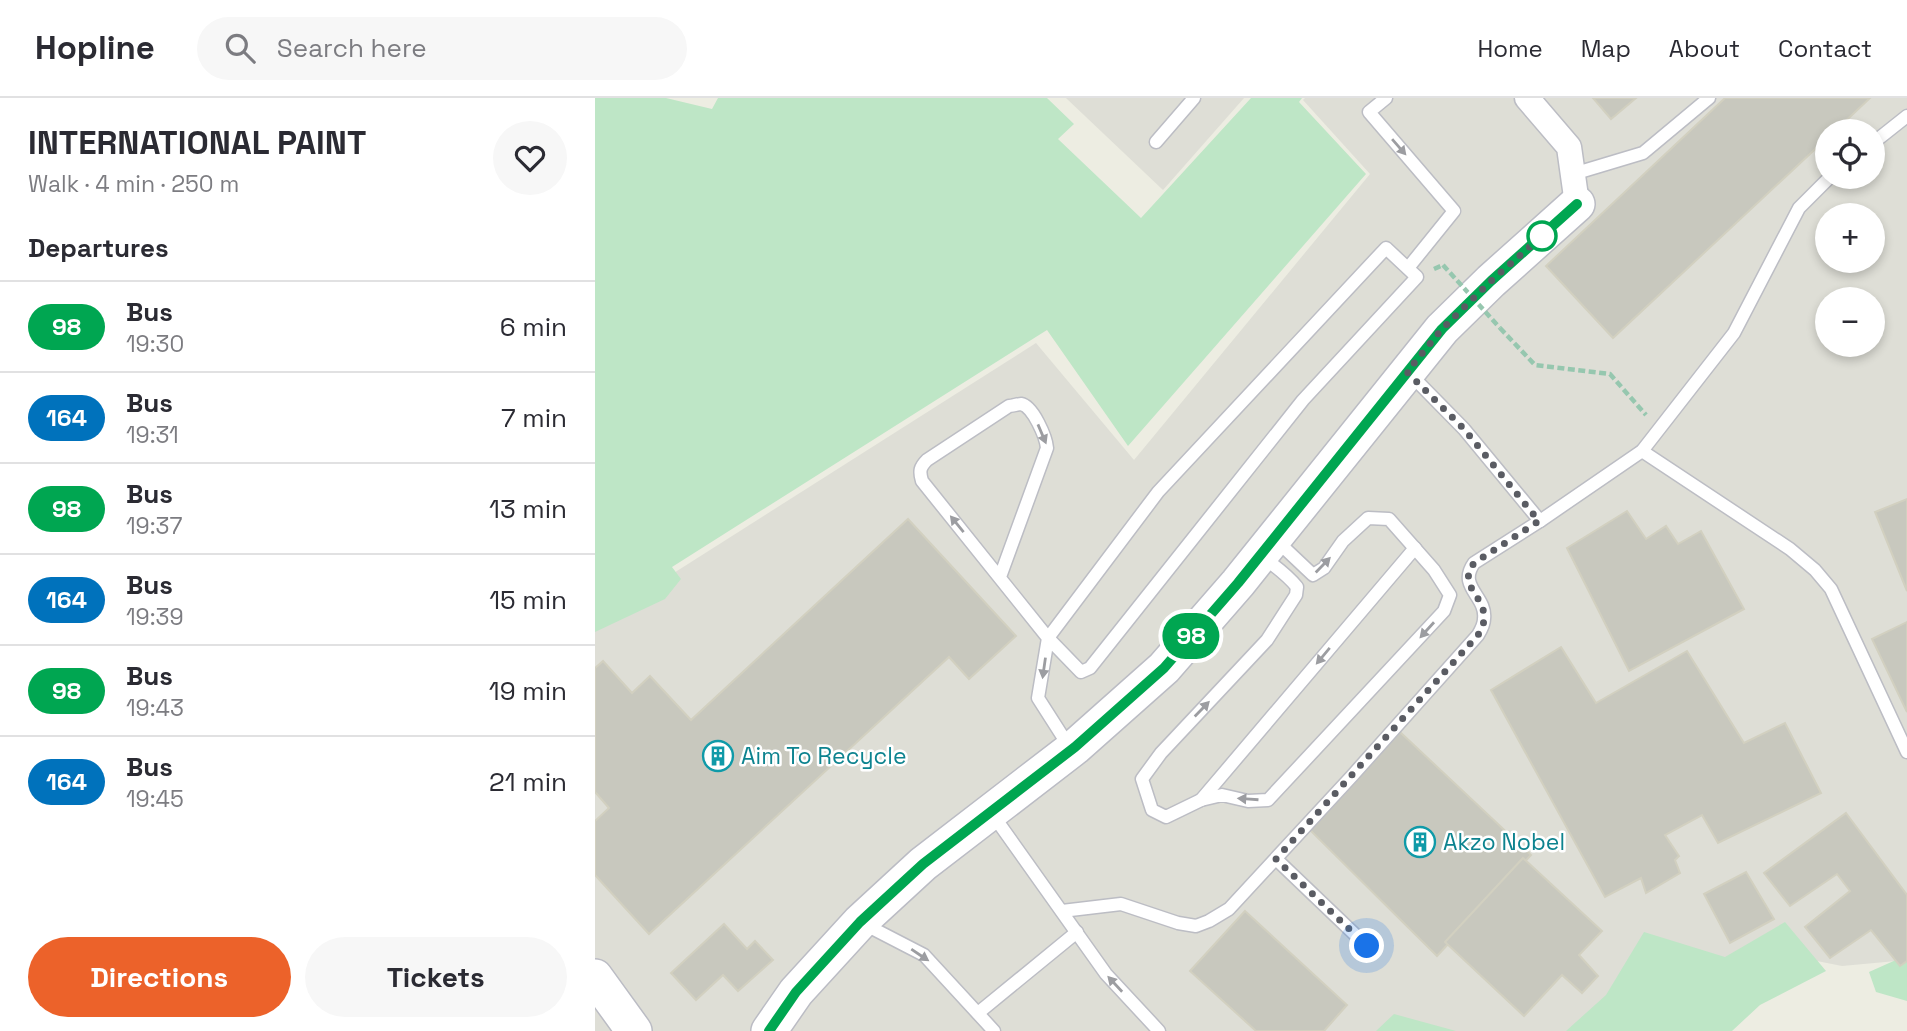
<!DOCTYPE html>
<meta charset="utf-8">
<style>
:root{--surface:#fff;--page:#f7f7f7;--text:#2b2b33;--muted:#7c7c81;--line:#e1e1e2;--accent:#ec622a}
body{margin:0;font-family:"Space Grotesk",sans-serif;background:var(--page);color:var(--text);height:100vh;display:flex;flex-direction:column;font-size:26px;white-space:nowrap}
*{box-sizing:border-box;margin:0}
p{font-size:23px;color:var(--muted)}
.icon{flex:none;width:38px;height:38px;fill:none;stroke:currentColor;stroke-width:2;stroke-linecap:round;stroke-linejoin:round}
.map{position:relative;flex:1;overflow:hidden}
.panel{display:flex;flex-direction:column;background:var(--surface);width:595px}
.panel>*{flex:none}
.badge{padding:0 14px;border-radius:23px;font-size:24px;line-height:46px}
.buttons{position:absolute;left:1220px;top:21px;display:grid;gap:14px}
.buttons a{display:grid;place-items:center;width:70px;height:70px;border-radius:50%;background:var(--surface);box-shadow:0 4px 10px #0003;font-size:35px}
.you{position:absolute;width:35px;height:35px;margin:-18px;border:5px solid #fff;border-radius:50%;background:#1a73e8;box-shadow:0 0 0 10px #1a73e833}
.map>.badge{position:absolute;translate:-50% -50%;box-shadow:0 0 0 4px #fff}
h2{padding:0 28px;font-size:26px;line-height:63px}
.round{display:grid;place-items:center;flex:none;width:74px;height:74px;border-radius:37px;background:var(--page)}
.head{display:flex;align-items:center;justify-content:space-between;height:119px;padding:0 28px}
h1{font-size:33px;font-weight:700;line-height:52px}
.button{display:flex;gap:14px;margin-top:auto;padding:14px 28px}
.button a{flex:1;height:80px;border-radius:42px;background:var(--accent);color:#fff;font-size:28px;font-weight:700;line-height:80px;text-align:center}
.button a+a{background:var(--page);color:var(--text)}
ul{padding:0;list-style:none}
li{display:flex;align-items:center;gap:21px;height:91px;padding:0 28px;border-top:2px solid var(--line)}
li div{flex:1}
li b{display:block;font-size:26px}
li em{font-style:normal}
li .badge{min-width:77px;font-weight:700;text-align:center}
header{display:flex;align-items:center;gap:42px;box-sizing:border-box;height:98px;padding:0 35px;background:var(--surface);border-bottom:2px solid var(--line)}
header strong{font-size:33px}
nav{display:flex;gap:38px;margin-inline-start:auto;font-size:24px}
.search{width:490px;height:63px;background:var(--page);display:flex;align-items:center;gap:18px;box-sizing:border-box;padding:0 24px;border-radius:38px;color:var(--muted);font-size:26px}
main{display:flex;flex:1;min-height:0}
.map>svg:first-child{display:block}
.industrial{fill:#deded6;fill-rule:evenodd}
.green{fill:#bee6c6}
.building{fill:#c8c8be;stroke:#d2d0c0;stroke-width:2}
.lines{fill:none;stroke-linecap:round;stroke-linejoin:round}
.lane-casing{stroke:#bcbdc4;stroke-width:15}
.street-casing{stroke:#bcbdc4;stroke-width:27}
.secondary-casing{stroke:#bbbcc4;stroke-width:38}
.path{stroke:#96c7af;stroke-width:4.5;stroke-dasharray:7 3.5;stroke-linecap:butt}
.lane{stroke:#fff;stroke-width:12}
.street{stroke:#fff;stroke-width:24}
.secondary{stroke:#fff;stroke-width:35}
.path-bridge{stroke:#96c7af;stroke-width:4.5;stroke-dasharray:7 3.5;stroke-linecap:butt}
.oneway{fill:#9c9da1}
.line-casing{stroke:#fff;stroke-width:16}
.line{stroke:#00a651;stroke-width:10}
.walk{stroke:#5a5c63;stroke-width:7;stroke-dasharray:0 12.6}
.stop-dot{fill:#fff;stroke:#00a651;stroke-width:3.5}
.labels{text-anchor:middle;stroke-width:5;stroke-linejoin:round;paint-order:stroke}
.culture-label{font-size:23px;fill:#0d838f;stroke:#fff;text-anchor:start}
</style>
<header>
<strong>Hopline</strong>
<div class="search"><svg class="icon" aria-label="search" viewBox="0 0 24 24"><circle cx="10" cy="10" r="6"/><path d="M15 15l6 6"/></svg>Search here</div>
<nav><a>Home</a><a>Map</a><a>About</a><a>Contact</a></nav>
</header>
<main>
<section class="panel">
<div class="head"><div><h1>INTERNATIONAL PAINT</h1><p>Walk · 4 min · 250 m</p></div><a class="round"><svg class="icon" aria-label="heart" viewBox="0 0 24 24"><path d="M12 20l-8-8c-3-5 5-10 8-4 3-6 11-1 8 4z"/></svg></a></div>
<h2>Departures</h2>
<ul>
<li><span class="badge" style="background:#00a651;color:#fff">98</span><div><b>Bus</b><p>19:30</p></div><em>6 min</em></li>
<li><span class="badge" style="background:#0072bc;color:#fff">164</span><div><b>Bus</b><p>19:31</p></div><em>7 min</em></li>
<li><span class="badge" style="background:#00a651;color:#fff">98</span><div><b>Bus</b><p>19:37</p></div><em>13 min</em></li>
<li><span class="badge" style="background:#0072bc;color:#fff">164</span><div><b>Bus</b><p>19:39</p></div><em>15 min</em></li>
<li><span class="badge" style="background:#00a651;color:#fff">98</span><div><b>Bus</b><p>19:43</p></div><em>19 min</em></li>
<li><span class="badge" style="background:#0072bc;color:#fff">164</span><div><b>Bus</b><p>19:45</p></div><em>21 min</em></li>
</ul>
<div class="button"><a>Directions</a><a>Tickets</a></div>
</section>
<div class="map">
<svg width="1312" height="933" viewBox="0 0 1312 933">
<rect width="100%" height="100%" fill="#edede2"/>
<g class="industrial">
<path d="M471,0h178l-81,92z"/>
<path d="M710,0h602v862l-65,6 -65,-13 -71,78h-1111v-408l441,-280 98,117 236,-286 -67,-74zM1232,33h46v46h-46zM1232,117h46v46h-46zM1232,201h46v46h-46z"/>
</g>
<g class="green">
<path d="M0,0h71l46,11 6,-11h329l27,26 -16,15 83,79 110,-120h51l-3,4 67,72 -238,272 -81,-116 -375,237 9,12 -16,20 -70,33z"/>
<path d="M1190,824l41,49 -66,34 -28,26h-166l40,-36 38,-63 81,25z"/>
<path d="M1312,857v46l-31,-9 -7,-20z"/>
<path d="M799,916l62,17h-80z"/>
</g>
<g class="building">
<path d="M998,0h43l-25,21z"/>
<path d="M1130,0h145l-35,33h-8v7l-214,200 -67,-72z"/>
<path d="M1312,401v92l-32,-79z"/>
<path d="M1032,413l19,28 20,-13 12,18 23,-13 43,78 -115,62 -62,-123z"/>
<path d="M313,421l108,117 -47,43 -20,-22 -300,277 -54,-59v-54l14,-13 -14,-16v-124l8,-7 29,32 18,-17 41,44z"/>
<path d="M1312,524v90l-35,-73z"/>
<path d="M966,549l35,56 91,-52 57,92 41,-20 36,70 -103,50 -16,-28 -37,20 14,21 -4,4 5,13 -34,20 -5,-15 -36,19 -114,-207z"/>
<path d="M805,634l131,123 -94,101 -128,-127z"/>
<path d="M1251,715l61,82v66l-7,5 -29,-36 -41,28 -25,-31 45,-36 -13,-17 -47,32 -26,-33z"/>
<path d="M928,760l79,73 -23,24 19,21 -16,17 -20,-18 -38,41 -79,-74z"/>
<path d="M1151,774l28,47 -44,24 -26,-49z"/>
<path d="M650,813l102,94 -23,26h-68l-66,-60z"/>
<path d="M129,826l23,25 8,-8 18,19 -35,31 -15,-16 -27,25 -25,-27z"/>
</g>
<g class="lines">
<g class="lane-casing">
<g id="lane">
<path d="M791,0l-17,14 85,99 -46,57"/>
<path d="M561,44l38,-44"/>
<path d="M1278,45l34,-27"/>
<path d="M978,76l70,-21 66,-55"/>
<path d="M791,150l31,29 -114,123 -213,268 -9,4 -33,-34 110,-146z"/>
<path d="M813,274l56,57 76,92"/>
<path d="M1047,353l148,98 25,21 16,19 76,163"/>
<path d="M667,458c12,10 25,18 35,31l-1,8 -29,45 -106,113 -19,26 10,31 14,7 35,-17 21,-5 26,6 20,-1 176,-189 6,-16 -16,-25 -45,-51 -21,-1 -25,23 -19,27 -11,7 -36,-34"/>
<path d="M405,479l47,-129c-1,-11 -14,-42 -26,-44 -2,0 -10,2 -12,2l-82,54c-7,7 -8,11 -5,21l126,157 -10,60 32,50"/>
<path d="M606,702l214,-252"/>
<path d="M398,717l113,159 53,57"/>
<path d="M681,761l91,87"/>
<path d="M467,813l59,-7 57,19 18,3 13,-5 20,-12 123,-133 126,-141c3,-5 6,-10 6,-16 3,-23 -27,-32 -10,-56l66,-42 102,-70 92,-118 65,-125 31,-31"/>
<path d="M269,826l60,31 70,76"/>
<path d="M383,915l99,-81"/>
</g>
</g>
<g class="street-casing">
<path id="street" d="M932,0l42,49 8,57"/>
</g>
<g class="secondary-casing">
<g id="secondary">
<path d="M0,879l39,54"/>
<path d="M174,933l27,-39 64,-70 63,-58 152,-117 89,-79 74,-85 204,-254 49,-48 86,-77"/>
</g>
</g>
<g class="path">
<path d="M839,171l9,-4"/>
<path d="M905,230l35,37 75,9 36,41"/>
</g>
<use href="#lane" class="lane"/>
<use href="#street" class="street"/>
<use href="#secondary" class="secondary"/>
<path class="path-bridge" d="M848,167l57,63"/>
</g>
<defs><path id="oneway-solid" d="M-6-.8H1V-3.2L6.5 0L1 3.2V.8H-6Z" transform="scale(1.75)"/></defs>
<g class="oneway">
<use href="#oneway-solid" transform="translate(804 49) rotate(49)"/>
<use href="#oneway-solid" transform="translate(447 336) rotate(67)"/>
<use href="#oneway-solid" transform="translate(362 426) rotate(-129)"/>
<use href="#oneway-solid" transform="translate(728 467) rotate(-46)"/>
<use href="#oneway-solid" transform="translate(832 532) rotate(132)"/>
<use href="#oneway-solid" transform="translate(728 558) rotate(130)"/>
<use href="#oneway-solid" transform="translate(449 570) rotate(98)"/>
<use href="#oneway-solid" transform="translate(607 611) rotate(-46)"/>
<use href="#oneway-solid" transform="translate(653 701) rotate(-176)"/>
<use href="#oneway-solid" transform="translate(325 857) rotate(34)"/>
<use href="#oneway-solid" transform="translate(520 886) rotate(-133)"/>
</g>
<g class="lines">
<g class="line-casing">
<path id="line" d="M174,933l27,-39 64,-70 63,-58 152,-117 89,-79 74,-85 204,-254 49,-48 86,-77"/>
</g>
<use href="#line" class="line"/>
<path class="walk" d="M772,848l-91,-87 202,-224c4,-7 7,-13 6,-21 -3,-21 -26,-29 -10,-51l65,-42 -75,-92 -57,-57 35,-43 49,-48 51,-45"/>
</g>
<defs>
<g id="building-ring" transform="scale(1.575)"><circle r="9.5" fill="#fff" stroke="#0f9aa8" stroke-width="1.5"/><path d="M-4-6H4V6H1V3H-1V6H-4ZM-2.5-4.3h1.7v1.8h-1.7ZM.8-4.3h1.7v1.8H.8ZM-2.5-1h1.7V.8h-1.7ZM.8-1h1.7V.8H.8Z" fill="#0f9aa8"/></g>
</defs>
<g fill-rule="evenodd">
<use href="#building-ring" x="123" y="658"/>
<use href="#building-ring" x="825" y="744"/>
</g>
<circle class="stop-dot" cx="947" cy="138" r="14"/>
<g class="labels">
<g class="culture-label">
<text x="146" y="666">Aim To Recycle</text>
<text x="848" y="752">Akzo Nobel</text>
</g>
</g>
</svg>
<div class="buttons">
<a><svg class="icon" aria-label="locate" viewBox="0 0 24 24"><circle cx="12" cy="12" r="6"/><path d="M12 2v4M12 18v4M2 12h4M18 12h4"/></svg></a>
<a>+</a>
<a>−</a>
</div>
<div class="you" style="left:772px;top:848px"></div>
<b class="badge" style="left:596px;top:538px;background:#00a651;color:#fff">98</b>
</div>
</main>
